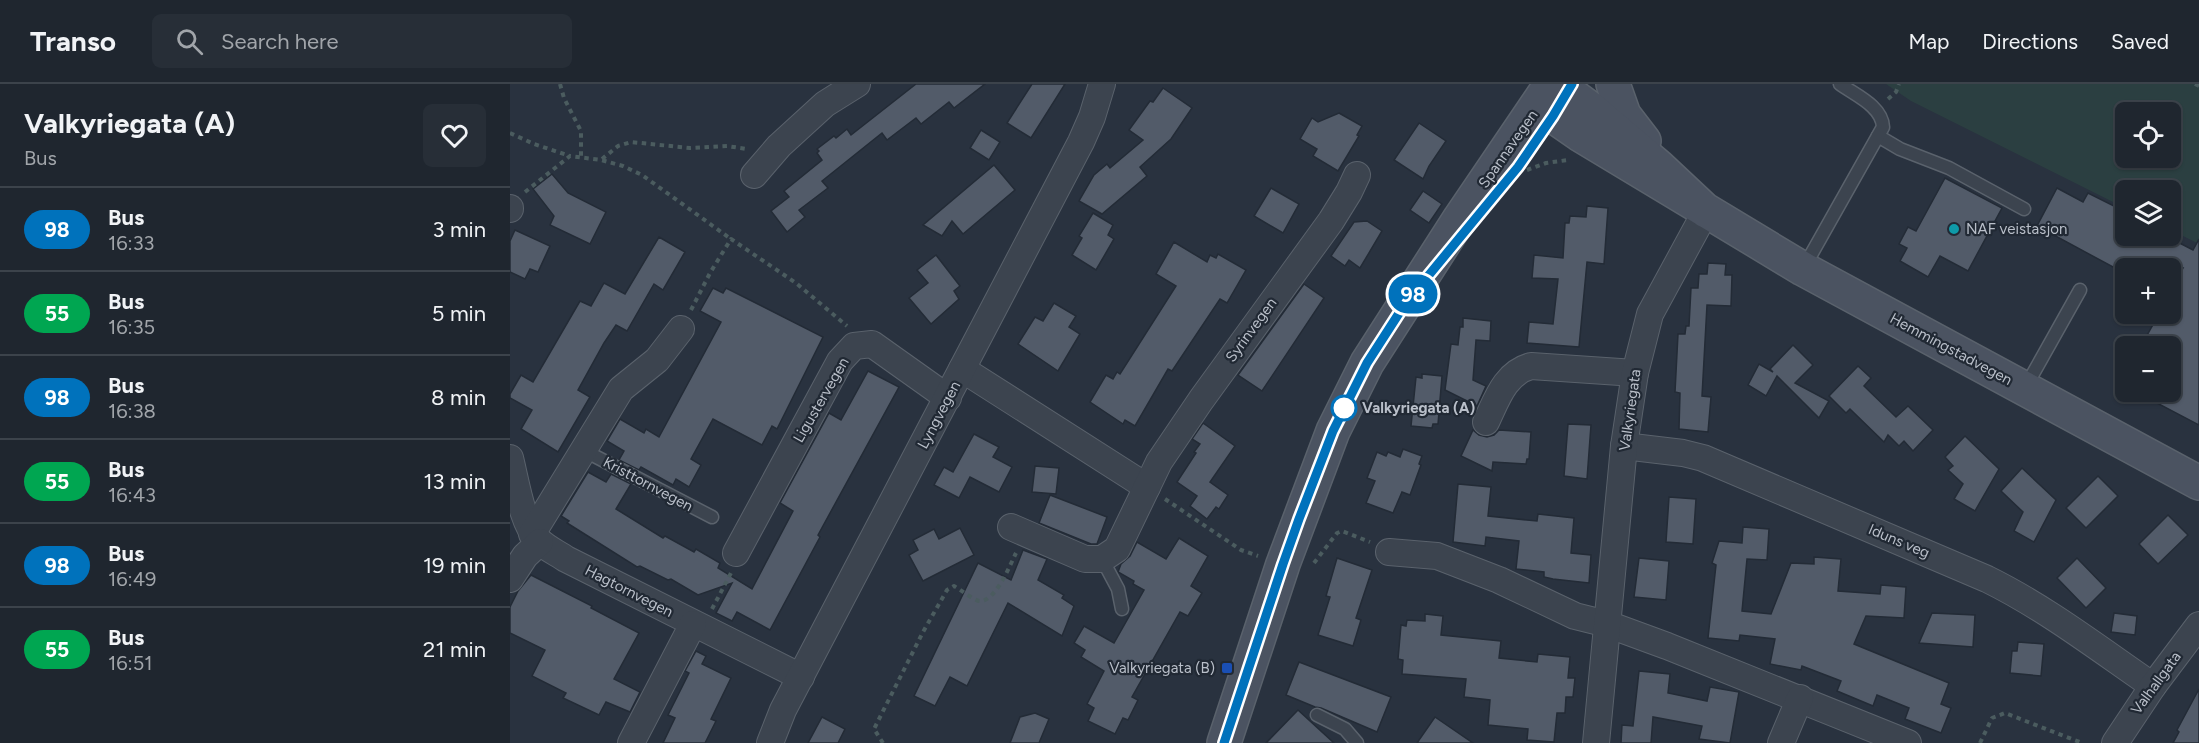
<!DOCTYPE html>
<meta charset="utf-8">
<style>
:root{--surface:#1f262f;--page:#272e37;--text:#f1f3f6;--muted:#a1a5aa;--line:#3c434b}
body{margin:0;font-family:Figtree,sans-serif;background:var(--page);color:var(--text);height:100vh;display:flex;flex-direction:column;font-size:22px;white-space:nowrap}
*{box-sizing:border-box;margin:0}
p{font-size:20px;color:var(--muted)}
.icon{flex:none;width:33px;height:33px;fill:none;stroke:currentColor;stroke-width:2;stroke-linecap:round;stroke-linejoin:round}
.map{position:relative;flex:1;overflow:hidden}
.panel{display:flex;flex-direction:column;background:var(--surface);width:510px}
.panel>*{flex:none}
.badge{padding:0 12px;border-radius:20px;font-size:21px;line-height:39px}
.fabs{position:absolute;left:1605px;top:18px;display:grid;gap:12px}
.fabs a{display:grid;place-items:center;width:66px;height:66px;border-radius:9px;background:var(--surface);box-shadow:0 2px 4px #0004,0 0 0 2px var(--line);font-size:30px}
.map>.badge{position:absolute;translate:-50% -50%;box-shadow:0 0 0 3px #fff}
.round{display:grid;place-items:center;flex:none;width:63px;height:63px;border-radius:9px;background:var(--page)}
.overview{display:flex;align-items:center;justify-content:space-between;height:102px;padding:0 24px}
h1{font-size:28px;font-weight:700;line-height:45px}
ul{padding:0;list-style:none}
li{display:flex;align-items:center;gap:18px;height:84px;padding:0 24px;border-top:2px solid var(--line)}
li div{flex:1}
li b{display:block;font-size:22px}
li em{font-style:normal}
li .badge{min-width:66px;font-weight:700;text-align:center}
header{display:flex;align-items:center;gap:36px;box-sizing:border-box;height:84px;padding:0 30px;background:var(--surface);border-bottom:2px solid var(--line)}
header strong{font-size:28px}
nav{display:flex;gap:33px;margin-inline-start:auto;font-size:21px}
.search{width:420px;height:54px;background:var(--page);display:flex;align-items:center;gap:15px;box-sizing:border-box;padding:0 21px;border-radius:9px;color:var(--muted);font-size:22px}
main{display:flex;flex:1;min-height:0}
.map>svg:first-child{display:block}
.green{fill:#2b3f41;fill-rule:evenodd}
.building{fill:#525b69;stroke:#232b36;stroke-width:1.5}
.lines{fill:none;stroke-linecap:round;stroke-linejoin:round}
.lane-casing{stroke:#5a626c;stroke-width:15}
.street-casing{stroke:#5a626c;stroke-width:28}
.secondary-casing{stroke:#5a626c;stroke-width:36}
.path{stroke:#4b5c5f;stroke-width:4;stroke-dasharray:4.5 4.5;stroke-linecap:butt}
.lane{stroke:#3c444f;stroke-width:12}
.street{stroke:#3c444f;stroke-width:26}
.secondary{stroke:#4b5361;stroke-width:33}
.line-casing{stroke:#fff;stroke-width:14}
.line{stroke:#0072bc;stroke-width:9}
.culture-dot{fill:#0f9aa8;stroke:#212934;stroke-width:2}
.stop-dot{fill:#fff;stroke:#0072bc;stroke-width:3}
.transit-dot{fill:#1a4fb4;stroke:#212934;stroke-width:2}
.labels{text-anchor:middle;stroke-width:4.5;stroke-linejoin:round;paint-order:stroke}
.street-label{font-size:15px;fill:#b9bfc9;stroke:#212934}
.poi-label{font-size:15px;fill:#b9bfc9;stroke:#212934;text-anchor:start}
.stop-label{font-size:15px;font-weight:bold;fill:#b9bfc9;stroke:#212934;text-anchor:start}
</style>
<header>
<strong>Transo</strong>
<div class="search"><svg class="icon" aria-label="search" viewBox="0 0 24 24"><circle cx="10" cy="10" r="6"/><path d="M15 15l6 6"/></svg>Search here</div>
<nav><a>Map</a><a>Directions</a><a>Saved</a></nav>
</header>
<main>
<section class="panel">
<div class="overview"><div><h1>Valkyriegata (A)</h1><p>Bus</p></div><a class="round"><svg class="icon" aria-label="heart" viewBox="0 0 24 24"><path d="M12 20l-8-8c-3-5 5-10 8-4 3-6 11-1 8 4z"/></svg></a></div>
<ul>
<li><span class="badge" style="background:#0072bc;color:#fff">98</span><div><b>Bus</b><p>16:33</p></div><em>3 min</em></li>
<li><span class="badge" style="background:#00a651;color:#fff">55</span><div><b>Bus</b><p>16:35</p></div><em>5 min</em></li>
<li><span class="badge" style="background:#0072bc;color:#fff">98</span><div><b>Bus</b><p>16:38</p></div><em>8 min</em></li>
<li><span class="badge" style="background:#00a651;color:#fff">55</span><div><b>Bus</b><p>16:43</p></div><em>13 min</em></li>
<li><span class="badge" style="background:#0072bc;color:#fff">98</span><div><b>Bus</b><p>16:49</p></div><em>19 min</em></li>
<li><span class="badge" style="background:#00a651;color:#fff">55</span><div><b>Bus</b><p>16:51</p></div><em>21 min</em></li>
</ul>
</section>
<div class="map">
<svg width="1689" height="659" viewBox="0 0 1689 659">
<rect width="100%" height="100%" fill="#29323f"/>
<path class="green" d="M1376,0h313v160l-28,-14 -1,-40h-44l-1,18 -214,-107zM1616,28h44v46h-44z"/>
<g class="building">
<path d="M406,0h69l-31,24 -5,-6 -28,22 -5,-6 -29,22 -5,-7 -60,48 6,7 -29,22 6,7 -18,15 -16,-21 18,-14 -5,-6 38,-31 -5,-7 2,-2 -2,-2 17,-13 2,2 11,-9 4,6z"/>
<path d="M522,0h33l-34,54 -24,-15z"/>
<path d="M653,4l29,20 -21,31 -31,28 7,9 -45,38 -23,-13 15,-26 13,-11 3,4 33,-28 -14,-10 21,-29 3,1z"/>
<path d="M829,29l23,13 -5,9 2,1 -21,35 -25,-15 4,-7 -17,-10 12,-21 6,4z"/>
<path d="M909,39l27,18 -17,25 -6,13 -29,-19z"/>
<path d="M471,46l19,12 -11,18 -19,-12z"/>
<path d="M484,81l21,25 -52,44 -11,-13 -10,15 -19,-11z"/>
<path d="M42,90l16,19 38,19 -16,32 -40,-19 4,-9 -21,-27z"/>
<path d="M1435,94l57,30 -34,63 -28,-15 -12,21 -28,-16 7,-13 -8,-4 9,-17 8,4z"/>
<path d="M761,104l28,16 -16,29 -29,-17z"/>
<path d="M1547,104l26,14 5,-9 38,19v24h40l27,14 6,-11v186l-63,-33h34v-46h-29l18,-32h11v-22l13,-24h-57v6l-89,-48z"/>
<path d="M913,107l19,13 -13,19 -19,-13z"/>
<path d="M1077,122l21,2 -4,56 -17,-2 -8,85 -52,-4 2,-21 24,2 5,-45 -26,-1 2,-23 29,3 2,-35h4l1,-7 16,1z"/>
<path d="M583,129l20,12 -5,10 6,4 -18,31 -24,-15 10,-17 -3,-2z"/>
<path d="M857,137l15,10 -22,37 -11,-8 -4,6 -14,-10 23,-34z"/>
<path d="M5,146l35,16 -12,26 -8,-3 -5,10 -15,-7v-31z"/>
<path d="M149,153l26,15 -22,38 -9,-6 -27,47 -11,-6 -12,18 -26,47 12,7 -32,55 -37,-23 11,-19 -22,-12v-4l11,-19 12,7 47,-81 11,5 13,-23 21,11z"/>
<path d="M664,158l33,20 3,-7 6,3 2,-4 28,16 -19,33 -7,-4 -48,72 -4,-2 -33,57 -10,-6 -2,4 -33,-22 16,-27 7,4 4,-7 3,2 56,-88 -20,-12z"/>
<path d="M426,171l24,31 -6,5 5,8 -28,25 -22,-26 19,-15 -11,-13z"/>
<path d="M1198,179l18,1 -1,11h7l-1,31 -24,-1 -5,91 9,1 -3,35 -29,-3 1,-36 -5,-1 3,-58h7l1,-8h3l2,-38h7l1,-14h8z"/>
<path d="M794,200l20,14 -62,93 -24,-16z"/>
<path d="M203,204l10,5 3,-5 97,49 -46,92 -5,-3 -10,19 -49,-26 -22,40 10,6 -12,22 -13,-8 -3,6 -32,-18 -2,3 -20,-10 5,-9 -17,-10 13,-22 24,14 2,-4 13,8 62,-115 -21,-11z"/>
<path d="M544,219l22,13 -7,11 11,7 -22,37 -40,-27 17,-27 8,4z"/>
<path d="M953,234l28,3 -1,20 -14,-1 -3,40 13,6 -9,20 -32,-16 6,-46 7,1 2,-18h3z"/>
<path d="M1283,261l20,20 -18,18 34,18 -10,17 -42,-42 -11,20 -18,-11 11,-21 14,8 -3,-3z"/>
<path d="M1348,282l13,12 -7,8 32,31 12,-11 25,24 -20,21 -9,-10 -5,5 -11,-11 -4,7 -34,-33 -4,4 -17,-17z"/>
<path d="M358,287l31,16 -81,148 2,2 -50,93 -33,-18 -5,9 -16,-8 16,-30 -34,12 -27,-16 -3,1 -28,-14 -3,1 -70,-44 2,-2 -8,-5 27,-44 18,10 5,-8 20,10 -15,25 47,29 2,-2 29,16 2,-3 24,14 -2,5 34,21 41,-78 -13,-8 49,-90 12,7z"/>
<path d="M912,290l20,2 -4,48h-5l-1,4 -21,-2 5,-49 6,1z"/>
<path d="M693,339l32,23 -25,36 18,13 -9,14 -3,-2 -9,12 -17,-13 7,-10 -20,-14 19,-29 -2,-1 6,-8 -8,-5z"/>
<path d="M1058,340l23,1 -4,54 -23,-3z"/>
<path d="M963,346l6,5 8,2 7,-2 5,-5 32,2 -2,27h-2l-1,5 -33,-2 -1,9 -31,-15z"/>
<path d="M464,350l25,13 -6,10 19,10 -13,25 -29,-15 -11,21 -25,-13 10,-18 9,5z"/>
<path d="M1455,352l34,33 -24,42 -21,-12 9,-15 -15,-14 5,-4 -8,-9z"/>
<path d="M893,365l19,7 -3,8 2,1 -11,30 -8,-3 -9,21 -27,-10 9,-22 -8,-3 10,-26 9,4 2,-4 12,5z"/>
<path d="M525,382l24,2 -3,26 -24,-2z"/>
<path d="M1512,384l34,32 -22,42 -20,-11 9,-19 -22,-21z"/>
<path d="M1588,392l20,20 -32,32 -20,-20z"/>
<path d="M948,400l33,3 -3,29 49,5 1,-7 36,4 -3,35 20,2 -2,28 -36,-4 -9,-2v-5l-28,-3 3,-28 -33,-4 -1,9 -32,-4z"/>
<path d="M540,411l57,22 -10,27h-6l-52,-21z"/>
<path d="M1159,413l27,2 -3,45 -27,-2z"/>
<path d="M1658,431l20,20 -30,29 -19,-20z"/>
<path d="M1233,443l26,2 -2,31 -20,-1 -5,52 29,3 20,-51 23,1v-7l27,2 -3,32 42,3 1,-9 25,2 -2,31 -38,-2 -12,28 95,39 -8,21 10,4 -10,25 -36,-14 4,-11 -32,-13 -4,11 -36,-15 4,-10 -39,-15 -1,4 -31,-6 5,-25 -35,-4 -1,6 -31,-3 8,-73 -4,-2 7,-22 23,2z"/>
<path d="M450,444l14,27 -51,26 -14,-26 9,-5 -5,-10 21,-11 5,10z"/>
<path d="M669,454l29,18 -17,30 11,7 -14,23 -8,-4 -48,85 6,3 -10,20 -5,-2 -8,16 -27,-13 6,-13 -7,-4 17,-33 -23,-14 4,-7 -11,-7 10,-17 30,17 30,-53 -11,-6 1,-3 -16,-9 3,-8 9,-8 7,-14 29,17z"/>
<path d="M513,466l24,9 -9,21 26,15 -2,3 12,8 -12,30 -54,-33 -41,83 -17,-9 -15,29 -21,-10 64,-133 33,17z"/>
<path d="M827,474l35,12 -16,48 5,2 -8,26 -35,-11 12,-38 -4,-1z"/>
<path d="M1129,474l30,3 -3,39 -32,-3z"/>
<path d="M1567,474l29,30 -20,20 -29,-30z"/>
<path d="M21,491l61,31 -1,2 48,25 -25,46 26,13 -10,20 -24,-10 -7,13 -36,-17 3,-5 -34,-17 13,-26 -35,-17v-26l8,-16z"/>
<path d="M1422,529l43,2 -2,32 -54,-4z"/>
<path d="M1604,529l23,3 -2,19 -24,-3z"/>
<path d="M915,530l18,2 -2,19 60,6 -2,17 38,4 1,-8 32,3 -2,21h7l-2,19h-7l-1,16h-8l-3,29 -27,-2 1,-11 -40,-4 2,-25 -26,-3 2,-18 -64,-5 1,-14 -5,-1 3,-34 5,1 1,-6 18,1z"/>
<path d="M1508,558l26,2 -3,32 -31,-3 2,-22h5z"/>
<path d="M186,567l10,5 -4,8 29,14 -20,41 5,2 -11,22h-42l12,-25 -7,-3 21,-42 -4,-2z"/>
<path d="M789,578l92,35 -14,35 -56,-24 -6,-1 -29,-12z"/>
<path d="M1129,587l31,3 -2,19 39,8 3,-14 29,5 -9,51 -31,-4 3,-13 -49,-9 -2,26h-30l1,-18 11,1z"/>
<path d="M1689,605v54h-26l6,-11 -2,-2z"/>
<path d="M788,626l36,33h-68z"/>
<path d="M525,629l14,6 -10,24h-29l10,-26z"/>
<path d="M312,633l23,12 -7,14h-30z"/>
<path d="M925,633l38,26h-56z"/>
</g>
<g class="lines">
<g class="lane-casing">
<g id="lane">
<path d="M1368,52l22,13 49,19 75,41"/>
<path d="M1293,185l80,-142c-1,-21 -28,-32 -43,-43"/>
<path d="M1515,304l55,-98"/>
<path d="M73,366l129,67"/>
<path d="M592,475l16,30 4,20"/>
<path d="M807,631l28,14 12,14"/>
</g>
</g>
<g class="street-casing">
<g id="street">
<path d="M244,91l25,-29 46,-42 32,-20"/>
<path d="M0,125v-1"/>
<path d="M452,285l185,118"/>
<path d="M976,338c11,-23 19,-49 45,-56l104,7"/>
<path d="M1114,362l59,7 20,5 284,121c59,29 112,70 166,107"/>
<path d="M0,374c6,24 12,65 28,82 8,8 19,13 28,19l235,118"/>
<path d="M501,443l74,32h17l15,-10 42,-87 42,-62 130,-179 18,-29 8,-17"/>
<path d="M22,450l89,-145 36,-29 24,-31"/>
<path d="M879,468l48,4 62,24 76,36 32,8 60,22 241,97"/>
<path d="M226,469l104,-192 14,-15 18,-2 76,54"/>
<path d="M0,495l15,-23 15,-14"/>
<path d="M121,659l62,-119"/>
<path d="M260,659l13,-33 298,-568 11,-25 10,-33"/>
<path d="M1086,659l28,-297 11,-73 15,-59 56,-103"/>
<path d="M1271,659l19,-45"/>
<path d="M1605,659l38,-57 46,-61"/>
</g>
</g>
<g class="secondary-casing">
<g id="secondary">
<path d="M1103,0l11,31 20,26"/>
<path d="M1196,127l-48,-45 -67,-57 -23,-17h-21l6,24 26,18 224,135 396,214"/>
<path d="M714,659l59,-179 50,-133 34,-68 93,-145 91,-134"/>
</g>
</g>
<g class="path">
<path d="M50,0l4,14 17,33v26"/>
<path d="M1685,0l4,2"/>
<path d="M1378,15l8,-7 3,-8"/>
<path d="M0,49l24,11 36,12"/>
<path d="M92,75l16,-13 13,-4 59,6 37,-2 20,3"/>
<path d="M1017,86l19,-7 22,-3"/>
<path d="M15,108l45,-36 31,4 22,6 19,9 89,64"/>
<path d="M181,226l19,-37 21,-34 65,44 51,43"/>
<path d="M655,415l76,51 17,6"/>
<path d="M804,479l23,-30 5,-2 28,11"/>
<path d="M202,525l19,-36"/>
<path d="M373,659l-9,-14 49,-97 24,-42 7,-4c7,4 18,13 25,15 16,2 31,-36 37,-48"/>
<path d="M1470,659l12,-25 13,-5 77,30"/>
</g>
<use href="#lane" class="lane"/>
<use href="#street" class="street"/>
<use href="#secondary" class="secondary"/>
</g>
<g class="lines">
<g class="line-casing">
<path id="line" d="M714,659l59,-179 16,-45 34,-88 34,-68 38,-59 113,-137 35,-51 19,-32"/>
</g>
<use href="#line" class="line"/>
</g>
<circle class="culture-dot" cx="1444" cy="145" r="6"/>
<circle class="stop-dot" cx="834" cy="324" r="12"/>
<rect class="transit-dot" x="711" y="578" width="12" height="12" rx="3"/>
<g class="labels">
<g class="street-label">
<text transform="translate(998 65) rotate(-55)" y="5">Spannavegen</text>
<text transform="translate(741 246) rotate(-54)" y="5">Syrinvegen</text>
<text transform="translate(1441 265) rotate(28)" y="5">Hemmingstadvegen</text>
<text transform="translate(311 316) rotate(-60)" y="5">Ligustervegen</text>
<text transform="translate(1120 326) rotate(-82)" y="5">Valkyriegata</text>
<text transform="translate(429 331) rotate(-62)" y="5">Lyngvegen</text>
<text transform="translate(138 400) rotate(28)" y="5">Kristtornvegen</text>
<text transform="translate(1389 457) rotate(23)" y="5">Iduns veg</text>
<text transform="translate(119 507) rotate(27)" y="5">Hagtornvegen</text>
<text transform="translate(1646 599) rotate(-54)" y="5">Valhallgata</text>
</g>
<g class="poi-label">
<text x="1456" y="150">NAF veistasjon</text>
<text x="705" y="589" text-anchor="end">Valkyriegata (B)</text>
</g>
<g class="stop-label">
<text x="852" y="329">Valkyriegata (A)</text>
</g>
</g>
</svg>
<div class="fabs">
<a><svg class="icon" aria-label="locate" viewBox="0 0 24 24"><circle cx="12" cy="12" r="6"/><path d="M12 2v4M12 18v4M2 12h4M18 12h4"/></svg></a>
<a><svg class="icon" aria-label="layers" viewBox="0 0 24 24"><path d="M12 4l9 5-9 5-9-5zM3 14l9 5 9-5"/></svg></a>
<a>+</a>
<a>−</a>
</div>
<b class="badge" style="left:903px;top:210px;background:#0072bc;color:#fff">98</b>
</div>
</main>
